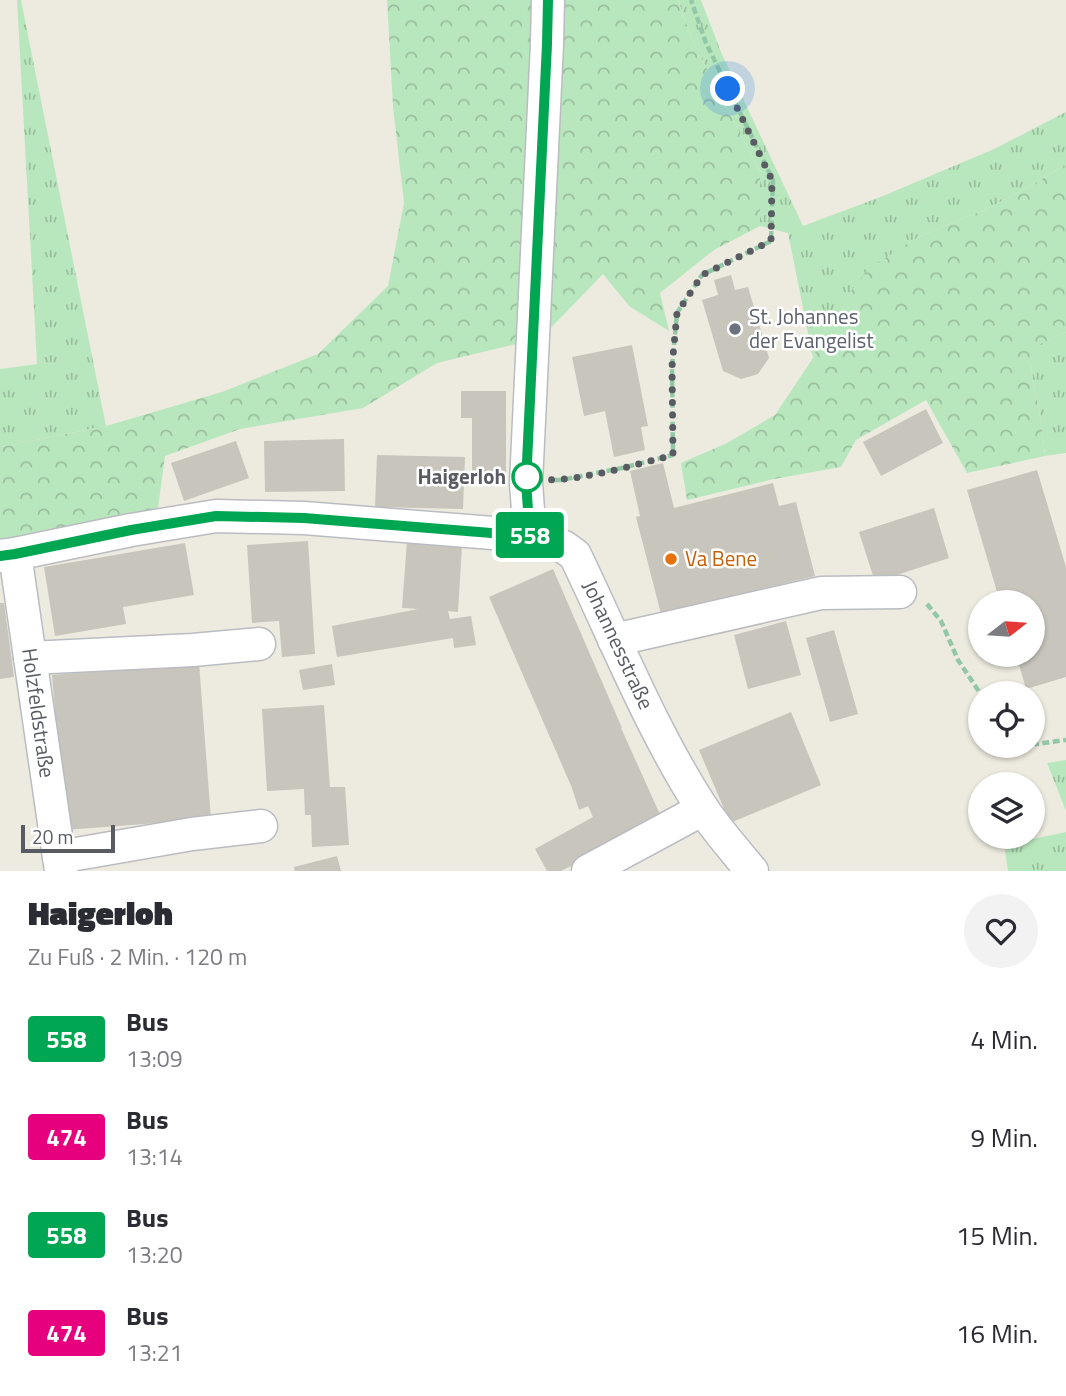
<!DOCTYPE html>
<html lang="de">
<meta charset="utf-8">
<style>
:root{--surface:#fff;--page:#f2f2f3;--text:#2b2b33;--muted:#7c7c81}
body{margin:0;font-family:"Titillium Web",sans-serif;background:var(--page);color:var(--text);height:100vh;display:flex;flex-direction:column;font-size:26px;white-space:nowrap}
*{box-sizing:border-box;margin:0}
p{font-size:23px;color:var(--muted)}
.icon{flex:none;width:38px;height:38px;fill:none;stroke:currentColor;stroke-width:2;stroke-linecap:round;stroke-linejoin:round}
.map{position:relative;height:871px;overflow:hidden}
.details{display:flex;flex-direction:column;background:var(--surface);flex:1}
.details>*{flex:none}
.badge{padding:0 14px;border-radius:5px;font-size:24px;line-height:46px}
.needle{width:46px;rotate:73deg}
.controls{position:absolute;left:968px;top:590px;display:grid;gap:14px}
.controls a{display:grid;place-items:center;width:77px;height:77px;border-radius:50%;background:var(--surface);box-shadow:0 2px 5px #0004;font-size:35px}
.scale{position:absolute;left:21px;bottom:18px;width:94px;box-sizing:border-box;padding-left:7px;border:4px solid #585c62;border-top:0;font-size:19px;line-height:24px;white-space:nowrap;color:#585c62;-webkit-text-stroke:5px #fff;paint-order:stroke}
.you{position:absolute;width:35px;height:35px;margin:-18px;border:5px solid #fff;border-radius:50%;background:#1a73e8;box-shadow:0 0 0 10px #1a73e833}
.map>.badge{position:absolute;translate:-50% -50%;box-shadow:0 0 0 4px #fff}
.round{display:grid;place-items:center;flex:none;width:74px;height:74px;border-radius:37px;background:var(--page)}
.headline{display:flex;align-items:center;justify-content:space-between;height:119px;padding:0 28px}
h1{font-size:33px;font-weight:800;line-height:52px}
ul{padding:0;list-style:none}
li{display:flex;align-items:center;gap:21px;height:98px;padding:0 28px}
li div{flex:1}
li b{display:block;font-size:26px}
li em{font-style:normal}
li .badge{min-width:77px;font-weight:700;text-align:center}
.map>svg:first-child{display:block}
.grass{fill:url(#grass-tufts)}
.forest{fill:url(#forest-crowns)}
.building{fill:#c8c5bc}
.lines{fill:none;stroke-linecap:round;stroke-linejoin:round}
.minor-casing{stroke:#babcc2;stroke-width:35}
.path{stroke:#92c8a6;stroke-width:4.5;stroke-dasharray:7 3.5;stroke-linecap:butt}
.minor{stroke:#fff;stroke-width:32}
.line-casing{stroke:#fff;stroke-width:16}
.line{stroke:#00a651;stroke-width:10}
.walk{stroke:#585c62;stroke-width:7;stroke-dasharray:0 12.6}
.worship-dot{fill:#6b7280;stroke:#fff;stroke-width:2.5}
.stop-dot{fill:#fff;stroke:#00a651;stroke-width:3.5}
.food-dot{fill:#e8710a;stroke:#fff;stroke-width:2.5}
.labels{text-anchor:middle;stroke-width:5;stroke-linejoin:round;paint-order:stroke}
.worship-label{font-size:21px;fill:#5b616d;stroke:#fff;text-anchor:start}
.stop-label{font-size:21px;font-weight:bold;fill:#585c62;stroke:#fff;text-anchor:end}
.food-label{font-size:21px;fill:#c56008;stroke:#fff;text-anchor:start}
.street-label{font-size:21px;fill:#585c62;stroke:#fff}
</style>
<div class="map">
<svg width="1066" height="871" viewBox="0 0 1066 871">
<defs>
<pattern id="grass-tufts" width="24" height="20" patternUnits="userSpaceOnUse" patternTransform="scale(1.75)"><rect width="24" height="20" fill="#b9e7bd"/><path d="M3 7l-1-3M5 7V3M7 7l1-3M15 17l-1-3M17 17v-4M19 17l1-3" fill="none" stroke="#99be9d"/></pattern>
<pattern id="forest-crowns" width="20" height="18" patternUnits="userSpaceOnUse" patternTransform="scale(1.75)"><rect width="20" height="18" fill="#b9e7bd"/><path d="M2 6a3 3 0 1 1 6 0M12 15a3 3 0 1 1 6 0" fill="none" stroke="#99be9d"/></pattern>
</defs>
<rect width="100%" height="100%" fill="#edebdf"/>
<g class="grass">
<path d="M17,0h4l85,426 -106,21v-78l37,-5z"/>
<path d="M678,0h23l20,52 82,174 80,-30 111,-47 72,-37v52l-27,17 -50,27 -71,29 -90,84 -15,37 -25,-125 -28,-7v-54l-68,-132z"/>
<path d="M1066,332v121l-21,3 -3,-29 -11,-59 4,-22z"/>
<path d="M1066,760v51l-19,-48z"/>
<path d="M1066,832v39h-58l-4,-26z"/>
</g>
<g class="forest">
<path d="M387,0h291l14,40 68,132v54l-46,24 -54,43 9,38 -40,-25 -26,-32 -62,64 -104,25 -74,45 -123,21 -75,27 -8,59 -157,30v-98l106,-21 116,-34 96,-38 70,-68 16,-83 -11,-96z"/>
<path d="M1066,164v168l-30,14 -5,22 11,59 3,29 -78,17 -41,-73 -70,40 -15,27 -67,12 -87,21 -6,-37 46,-20 48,-28 38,-57 15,-37 40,-52 50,-32 71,-29 50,-27z"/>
</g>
<g class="building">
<path d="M731,275l4,15 13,-3 21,71 -11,16 -17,5 -18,-8 -21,-71 16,-5 -4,-15z"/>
<path d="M632,345l16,81 -7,1 4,23 -31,7 -9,-46 -21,5 -12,-59z"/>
<path d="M461,391h45v83l-34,-1v-55h-11z"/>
<path d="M926,409l17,34 -62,33 -18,-34z"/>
<path d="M344,439l1,52 -80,1 -1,-51z"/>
<path d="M236,441l13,37 -65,23 -13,-38z"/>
<path d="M377,455l88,2 -2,52 -88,-2z"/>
<path d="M663,463l11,45 99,-25 6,23 17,-4 19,74 -154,38 -25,-97 4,-1 -10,-45z"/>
<path d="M1037,470l29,97v110l-40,12 -10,-35h16v-52h-32l-33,-112z"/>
<path d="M934,508l15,50 -74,24 -16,-50z"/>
<path d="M308,541l7,113 -33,3 -3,-36 -27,2 -5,-78z"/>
<path d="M407,541l55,5 -4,66 -10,-1 2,8 21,-3 5,29 -22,3 -1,-10 -116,19 -5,-31 86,-17 -16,-1z"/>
<path d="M185,543l9,52 -71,12 3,17 -71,12 -11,-69z"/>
<path d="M553,569l69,159h-1l42,93 -102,50h-14l-12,-22 58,-32 -5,-11 -9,4 -7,-22 -83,-191z"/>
<path d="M0,603h4l10,74 -14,2z"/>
<path d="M786,621l15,54 -53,14 -14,-54z"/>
<path d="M834,630l24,84 -28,8 -24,-84z"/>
<path d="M199,663l12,156 -146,11 -13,-155z"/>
<path d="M332,664l3,21 -32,5 -4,-20z"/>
<path d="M324,705l6,82h15l4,58 -37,2 -1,-32h-6l-1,-26 -37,2 -5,-82z"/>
<path d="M791,712l30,73 -91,38 -31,-73z"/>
<path d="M337,856l4,15h-46l-1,-4z"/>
</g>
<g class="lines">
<g class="minor-casing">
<g id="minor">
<path d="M530,536l-4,-53 21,-439 1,-44"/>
<path d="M15,554l46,317"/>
<path d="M0,556l15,-2 116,-24 85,-14 88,2 226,18 34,11 11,8c41,85 76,174 127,253 15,22 33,43 50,63"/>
<path d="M614,640l207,-47 79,-1"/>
<path d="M30,658l163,-8 66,-6"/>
<path d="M59,857l133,-23 69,-8"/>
<path d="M588,871l115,-62"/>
</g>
</g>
<g class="path">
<path d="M555,480h6l61,-12 51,-13 -1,-88 5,-54 25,-38 69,-34 2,-61 -67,-137 -15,-43"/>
<path d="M927,604l14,17 17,39 22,33"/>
<path d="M1032,743l4,1 30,-4"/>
</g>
<use href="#minor" class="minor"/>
</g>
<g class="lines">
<g class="line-casing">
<path id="line" d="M0,556l15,-2 116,-24 85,-14 88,2 226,18 -4,-53 21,-439 1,-44"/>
</g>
<use href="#line" class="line"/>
<path class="walk" d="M527,477c32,11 111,-13 146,-22l-1,-88 5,-54 25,-38 69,-34 1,-61 -44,-91"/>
</g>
<circle class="worship-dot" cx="735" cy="329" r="7"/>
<circle class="stop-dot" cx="527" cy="477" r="14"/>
<circle class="food-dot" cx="671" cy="559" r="7"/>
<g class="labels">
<g class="worship-label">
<text x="749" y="324">St. Johannes<tspan x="749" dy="24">der Evangelist</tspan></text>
</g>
<g class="stop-label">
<text x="506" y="484">Haigerloh</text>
</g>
<g class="food-label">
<text x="685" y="566">Va Bene</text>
</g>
<g class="street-label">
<text transform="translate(618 645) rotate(65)" y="7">Johannesstraße</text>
<text transform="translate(38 713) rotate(82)" y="7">Holzfeldstraße</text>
</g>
</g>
</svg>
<div class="controls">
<a><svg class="needle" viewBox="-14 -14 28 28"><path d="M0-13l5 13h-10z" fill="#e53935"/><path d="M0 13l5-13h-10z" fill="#7c7c81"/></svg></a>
<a><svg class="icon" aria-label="locate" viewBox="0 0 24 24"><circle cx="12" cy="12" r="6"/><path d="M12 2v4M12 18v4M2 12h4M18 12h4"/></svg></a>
<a><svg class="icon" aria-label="layers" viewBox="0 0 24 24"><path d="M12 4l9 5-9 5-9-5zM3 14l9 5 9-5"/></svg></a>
</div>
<div class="scale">20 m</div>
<div class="you" style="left:728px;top:89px"></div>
<b class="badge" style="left:530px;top:535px;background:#00a651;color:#fff">558</b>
</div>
<section class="details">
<div class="headline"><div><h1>Haigerloh</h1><p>Zu Fuß · 2 Min. · 120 m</p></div><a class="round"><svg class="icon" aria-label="heart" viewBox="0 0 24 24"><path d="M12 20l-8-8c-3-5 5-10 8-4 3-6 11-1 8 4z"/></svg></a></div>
<ul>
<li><span class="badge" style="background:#00a651;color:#fff">558</span><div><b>Bus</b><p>13:09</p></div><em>4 Min.</em></li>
<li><span class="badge" style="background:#e6007e;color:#fff">474</span><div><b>Bus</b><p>13:14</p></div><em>9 Min.</em></li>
<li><span class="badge" style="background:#00a651;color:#fff">558</span><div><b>Bus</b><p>13:20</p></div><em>15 Min.</em></li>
<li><span class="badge" style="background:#e6007e;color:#fff">474</span><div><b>Bus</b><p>13:21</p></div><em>16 Min.</em></li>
</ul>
</section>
